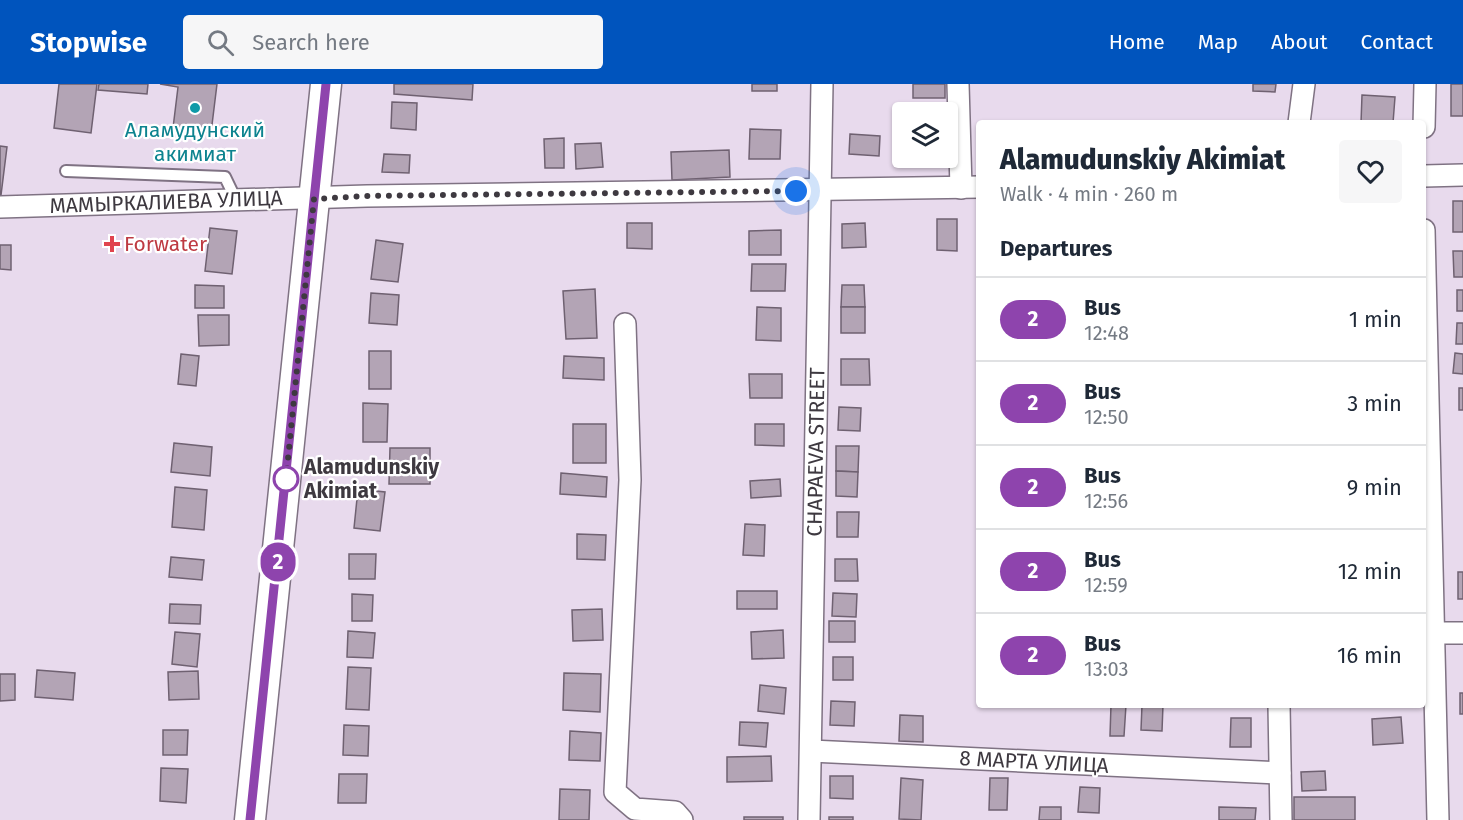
<!DOCTYPE html>
<meta charset="utf-8">
<style>
:root{--surface:#fff;--page:#f6f6f7;--text:#1f2937;--muted:#747a83;--line:#e0e1e3;--accent:#0054bd}
body{margin:0;font-family:"Fira Sans",sans-serif;background:var(--page);color:var(--text);height:100vh;display:flex;flex-direction:column;font-size:22px;white-space:nowrap}
*{box-sizing:border-box;margin:0}
p{font-size:20px;color:var(--muted)}
.icon{flex:none;width:33px;height:33px;fill:none;stroke:currentColor;stroke-width:2;stroke-linecap:round;stroke-linejoin:round}
.map{position:relative;flex:1;overflow:hidden}
.details{position:absolute;left:976px;top:36px;width:450px;height:588px;display:flex;flex-direction:column;background:var(--surface);border-radius:6px;box-shadow:0 2px 4px #0004}
.details>*{flex:none}
.badge{padding:0 12px;border-radius:20px;font-size:21px;line-height:39px}
.fabs{position:absolute;left:892px;top:18px;display:grid;gap:12px}
.fabs a{display:grid;place-items:center;width:66px;height:66px;border-radius:6px;background:var(--surface);box-shadow:0 2px 4px #0004;font-size:30px}
.you{position:absolute;width:30px;height:30px;margin:-15px;border:4px solid #fff;border-radius:50%;background:#1a73e8;box-shadow:0 0 0 9px #1a73e833}
.map>.badge{position:absolute;translate:-50% -50%;box-shadow:0 0 0 3px #fff}
h2{padding:0 24px;font-size:22px;line-height:54px}
.round{display:grid;place-items:center;flex:none;width:63px;height:63px;border-radius:6px;background:var(--page)}
.head{display:flex;align-items:center;justify-content:space-between;height:102px;padding:0 24px}
h1{font-size:28px;font-weight:800;line-height:45px}
ul{padding:0;list-style:none}
li{display:flex;align-items:center;gap:18px;height:84px;padding:0 24px;border-top:2px solid var(--line)}
li div{flex:1}
li b{display:block;font-size:22px}
li em{font-style:normal}
li .badge{min-width:66px;font-weight:700;text-align:center}
header{display:flex;align-items:center;gap:36px;box-sizing:border-box;height:84px;padding:0 30px;background:var(--accent);color:#fff}
header strong{font-size:28px}
nav{display:flex;gap:33px;margin-inline-start:auto;font-size:21px}
.search{width:420px;height:54px;background:var(--page);display:flex;align-items:center;gap:15px;box-sizing:border-box;padding:0 21px;border-radius:6px;color:var(--muted);font-size:22px}
.map>svg:first-child{display:block}
.building{fill:#b3a4b5;stroke:#6f6171;stroke-width:1.5}
.lines{fill:none;stroke-linecap:round;stroke-linejoin:round}
.lane-casing{stroke:#7f7283;stroke-width:14}
.street-casing{stroke:#7f7283;stroke-width:24}
.secondary-casing{stroke:#7f7283;stroke-width:33}
.lane{stroke:#fff;stroke-width:10}
.street{stroke:#fff;stroke-width:21}
.secondary{stroke:#fff;stroke-width:30}
.line-casing{stroke:#fff;stroke-width:14}
.line{stroke:#8e44ad;stroke-width:9}
.walk{stroke:#3e3940;stroke-width:6;stroke-dasharray:0 10.8}
.culture-dot{fill:#0f9aa8;stroke:#fff;stroke-width:2}
.health-dot{fill:#e0444e;stroke:#fff;stroke-width:2}
.stop-dot{fill:#fff;stroke:#8e44ad;stroke-width:3}
.labels{text-anchor:middle;stroke-width:4.5;stroke-linejoin:round;paint-order:stroke}
.culture-label{font-size:21px;fill:#0d838f;stroke:#fff}
.street-label{font-size:21px;fill:#3e3940;stroke:#fff}
.health-label{font-size:21px;fill:#be3a42;stroke:#fff;text-anchor:start}
.stop-label{font-size:21px;font-weight:bold;fill:#3e3940;stroke:#fff;text-anchor:start}
</style>
<header>
<strong>Stopwise</strong>
<div class="search"><svg class="icon" aria-label="search" viewBox="0 0 24 24"><circle cx="10" cy="10" r="6"/><path d="M15 15l6 6"/></svg>Search here</div>
<nav><a>Home</a><a>Map</a><a>About</a><a>Contact</a></nav>
</header>
<div class="map">
<svg width="1463" height="736" viewBox="0 0 1463 736">
<rect width="100%" height="100%" fill="#e8daed"/>
<g class="building">
<path d="M59,0h38l-6,49 -37,-5z"/>
<path d="M99,0h49l-1,10 -49,-4z"/>
<path d="M160,0h57l-6,49 -38,-5 5,-41z"/>
<path d="M394,0h79l-1,16 -78,-6z"/>
<rect x="752" y="0" width="25" height="7"/>
<rect x="913" y="0" width="32" height="14"/>
<path d="M1253,0h23l-1,8 -22,-1z"/>
<rect x="1451" y="0" width="12" height="32"/>
<path d="M1362,11l33,2 -2,26h-32z"/>
<path d="M392,18l25,1 -1,27 -25,-2z"/>
<path d="M750,45l31,1 -1,29h-31z"/>
<path d="M850,50l30,2 -1,20 -30,-2z"/>
<path d="M564,54v30h-19l-1,-29z"/>
<path d="M601,59l2,24 -27,2 -1,-25z"/>
<path d="M0,62l7,1 -6,48h-1z"/>
<path d="M729,66l1,27 -58,3 -1,-28z"/>
<path d="M384,70l26,1 -1,18 -27,-1z"/>
<rect x="1453" y="117" width="10" height="31"/>
<path d="M937,135h20v32l-20,-1z"/>
<path d="M627,139h25v26l-25,-1z"/>
<path d="M865,139l1,24 -24,1v-24z"/>
<path d="M210,144l27,3 -5,43 -27,-3z"/>
<path d="M781,146v25h-32v-24z"/>
<path d="M376,156l27,4 -5,38 -27,-3z"/>
<path d="M0,161h11v25l-11,-1z"/>
<path d="M1453,167h10v26h-9z"/>
<path d="M752,180h34l-1,27h-34z"/>
<path d="M195,201l29,1v22h-29z"/>
<path d="M842,201h22l1,22h-24z"/>
<path d="M595,205l2,49 -31,1 -3,-48z"/>
<rect x="1457" y="206" width="6" height="21"/>
<path d="M371,209l28,2 -2,30 -28,-2z"/>
<path d="M757,223l24,1v33l-25,-1z"/>
<rect x="841" y="223" width="24" height="26"/>
<path d="M198,231h31v30l-30,1z"/>
<path d="M1457,239h6v21h-7z"/>
<rect x="369" y="267" width="22" height="38"/>
<path d="M1455,269l8,1v20l-10,-1z"/>
<path d="M181,270l18,2 -3,30 -18,-2z"/>
<path d="M564,272l40,2v22l-41,-2z"/>
<path d="M841,275h28l1,26h-29z"/>
<path d="M749,290h33v24h-32z"/>
<rect x="1459" y="304" width="4" height="22"/>
<path d="M363,319l25,1 -1,38h-24z"/>
<path d="M839,323l22,1 -1,23 -22,-1z"/>
<rect x="573" y="340" width="33" height="39"/>
<path d="M755,340h29v22l-29,-1z"/>
<path d="M174,359l38,4 -2,29 -39,-4z"/>
<path d="M836,362h23l-1,26 -22,-1z"/>
<path d="M390,364h40v36h-41z"/>
<path d="M836,387l22,1 -1,25 -21,-1z"/>
<path d="M561,389l46,4 -1,20 -46,-3z"/>
<path d="M780,395l1,17 -30,2 -1,-17z"/>
<path d="M175,403l32,3 -3,40 -32,-3z"/>
<path d="M358,405l27,3 -5,39 -26,-3z"/>
<path d="M837,428h22l-1,25h-21z"/>
<path d="M745,440l20,1 -1,31 -21,-1z"/>
<path d="M577,450l29,1 -1,25 -28,-1z"/>
<path d="M349,470h27l-1,25h-26z"/>
<path d="M171,473l33,3 -2,20 -33,-3z"/>
<path d="M835,475h22l1,22h-23z"/>
<rect x="1458" y="488" width="5" height="27"/>
<rect x="737" y="507" width="40" height="18"/>
<path d="M833,509l24,1 -1,23 -24,-1z"/>
<path d="M352,510l21,1 -1,26h-20z"/>
<path d="M170,520l31,1 -1,19 -31,-1z"/>
<path d="M602,525l1,31 -30,1 -1,-31z"/>
<rect x="829" y="537" width="26" height="21"/>
<path d="M783,546l1,28 -32,1 -1,-27z"/>
<path d="M348,547l27,2 -2,25 -26,-1z"/>
<path d="M175,548l25,2 -3,33 -25,-3z"/>
<rect x="833" y="573" width="20" height="23"/>
<path d="M348,583l23,1 -2,42 -23,-1z"/>
<path d="M37,586l38,3 -2,27 -38,-3z"/>
<path d="M198,587l1,28 -30,1 -1,-28z"/>
<path d="M564,589l37,1 -1,38 -37,-2z"/>
<path d="M0,590h15v26l-15,1z"/>
<path d="M760,601l26,3 -2,26 -26,-3z"/>
<rect x="1460" y="609" width="3" height="21"/>
<path d="M831,617l24,1 -1,24 -24,-1z"/>
<path d="M1111,621h15l-2,31h-14z"/>
<path d="M1142,621h21l-1,26 -21,-1z"/>
<path d="M900,631l23,1v26l-24,-1z"/>
<path d="M1401,633l2,26 -30,2 -1,-26z"/>
<path d="M1231,634h20v29h-21z"/>
<path d="M740,638l28,1 -2,24 -27,-2z"/>
<path d="M344,641l25,1 -1,30 -25,-1z"/>
<path d="M163,646h25l-1,25h-24z"/>
<path d="M570,647l31,2 -1,28 -31,-1z"/>
<path d="M771,672l1,25 -45,1v-25z"/>
<path d="M161,684l27,1 -2,34 -26,-2z"/>
<path d="M1325,687l1,19 -24,1 -1,-19z"/>
<path d="M339,690h28l-1,29h-28z"/>
<path d="M830,692h23v23l-23,-1z"/>
<path d="M901,694l22,2 -2,40 -22,-1z"/>
<path d="M990,694h18l-1,32h-18z"/>
<path d="M1080,703l20,1 -1,25 -21,-1z"/>
<path d="M560,705l30,1 -1,30h-30z"/>
<rect x="1294" y="713" width="61" height="23"/>
<path d="M1040,723h21v13h-22z"/>
<path d="M1219,723l37,1 -1,12h-36z"/>
<rect x="744" y="733" width="39" height="3"/>
<rect x="829" y="733" width="24" height="3"/>
</g>
<g class="lines">
<g class="lane-casing">
<path id="lane" d="M66,87l159,6 11,23"/>
</g>
<g class="street-casing">
<g id="street">
<path d="M958,0l3,104"/>
<path d="M1299,39l5,-39"/>
<path d="M1424,43l1,-43"/>
<path d="M1424,92l39,-1"/>
<path d="M0,123l367,-11 613,-9"/>
<path d="M1424,146l14,590"/>
<path d="M625,240l5,156 -15,312 20,17 40,3 7,8"/>
<path d="M1434,549h29"/>
<path d="M1279,621l2,115"/>
<path d="M811,667l469,22"/>
<path d="M809,736l13,-736"/>
</g>
</g>
<g class="secondary-casing">
<path id="secondary" d="M250,736l76,-736"/>
</g>
<use href="#lane" class="lane"/>
<use href="#street" class="street"/>
<use href="#secondary" class="secondary"/>
</g>
<g class="lines">
<g class="line-casing">
<path id="line" d="M250,736l76,-736"/>
</g>
<use href="#line" class="line"/>
<path class="walk" d="M286,395l28,-280 53,-3 429,-5"/>
</g>
<circle class="culture-dot" cx="195" cy="24" r="6"/>
<path class="health-dot" d="M109 151h6v6h6v6h-6v6h-6v-6h-6v-6h6z"/>
<circle class="stop-dot" cx="286" cy="395" r="12"/>
<g class="labels">
<g class="culture-label">
<text x="195" y="53">Аламудунский<tspan x="195" dy="24">акимиат</tspan></text>
</g>
<g class="street-label">
<text transform="translate(166 118) rotate(-2)" y="7">МАМЫРКАЛИЕВА УЛИЦА</text>
<text transform="translate(816 368) rotate(-89)" y="7">CHAPAEVA STREET</text>
<text transform="translate(1034 678) rotate(3)" y="7">8 МАРТА УЛИЦА</text>
</g>
<g class="health-label">
<text x="124" y="167">Forwater</text>
</g>
<g class="stop-label">
<text x="304" y="390">Alamudunskiy<tspan x="304" dy="24">Akimiat</tspan></text>
</g>
</g>
</svg>
<div class="fabs">
<a><svg class="icon" aria-label="layers" viewBox="0 0 24 24"><path d="M12 4l9 5-9 5-9-5zM3 14l9 5 9-5"/></svg></a>
</div>
<div class="you" style="left:796px;top:107px"></div>
<b class="badge" style="left:278px;top:478px;background:#8e44ad;color:#fff">2</b>
<section class="details">
<div class="head"><div><h1>Alamudunskiy Akimiat</h1><p>Walk · 4 min · 260 m</p></div><a class="round"><svg class="icon" aria-label="heart" viewBox="0 0 24 24"><path d="M12 20l-8-8c-3-5 5-10 8-4 3-6 11-1 8 4z"/></svg></a></div>
<h2>Departures</h2>
<ul>
<li><span class="badge" style="background:#8e44ad;color:#fff">2</span><div><b>Bus</b><p>12:48</p></div><em>1 min</em></li>
<li><span class="badge" style="background:#8e44ad;color:#fff">2</span><div><b>Bus</b><p>12:50</p></div><em>3 min</em></li>
<li><span class="badge" style="background:#8e44ad;color:#fff">2</span><div><b>Bus</b><p>12:56</p></div><em>9 min</em></li>
<li><span class="badge" style="background:#8e44ad;color:#fff">2</span><div><b>Bus</b><p>12:59</p></div><em>12 min</em></li>
<li><span class="badge" style="background:#8e44ad;color:#fff">2</span><div><b>Bus</b><p>13:03</p></div><em>16 min</em></li>
</ul>
</section>
</div>
